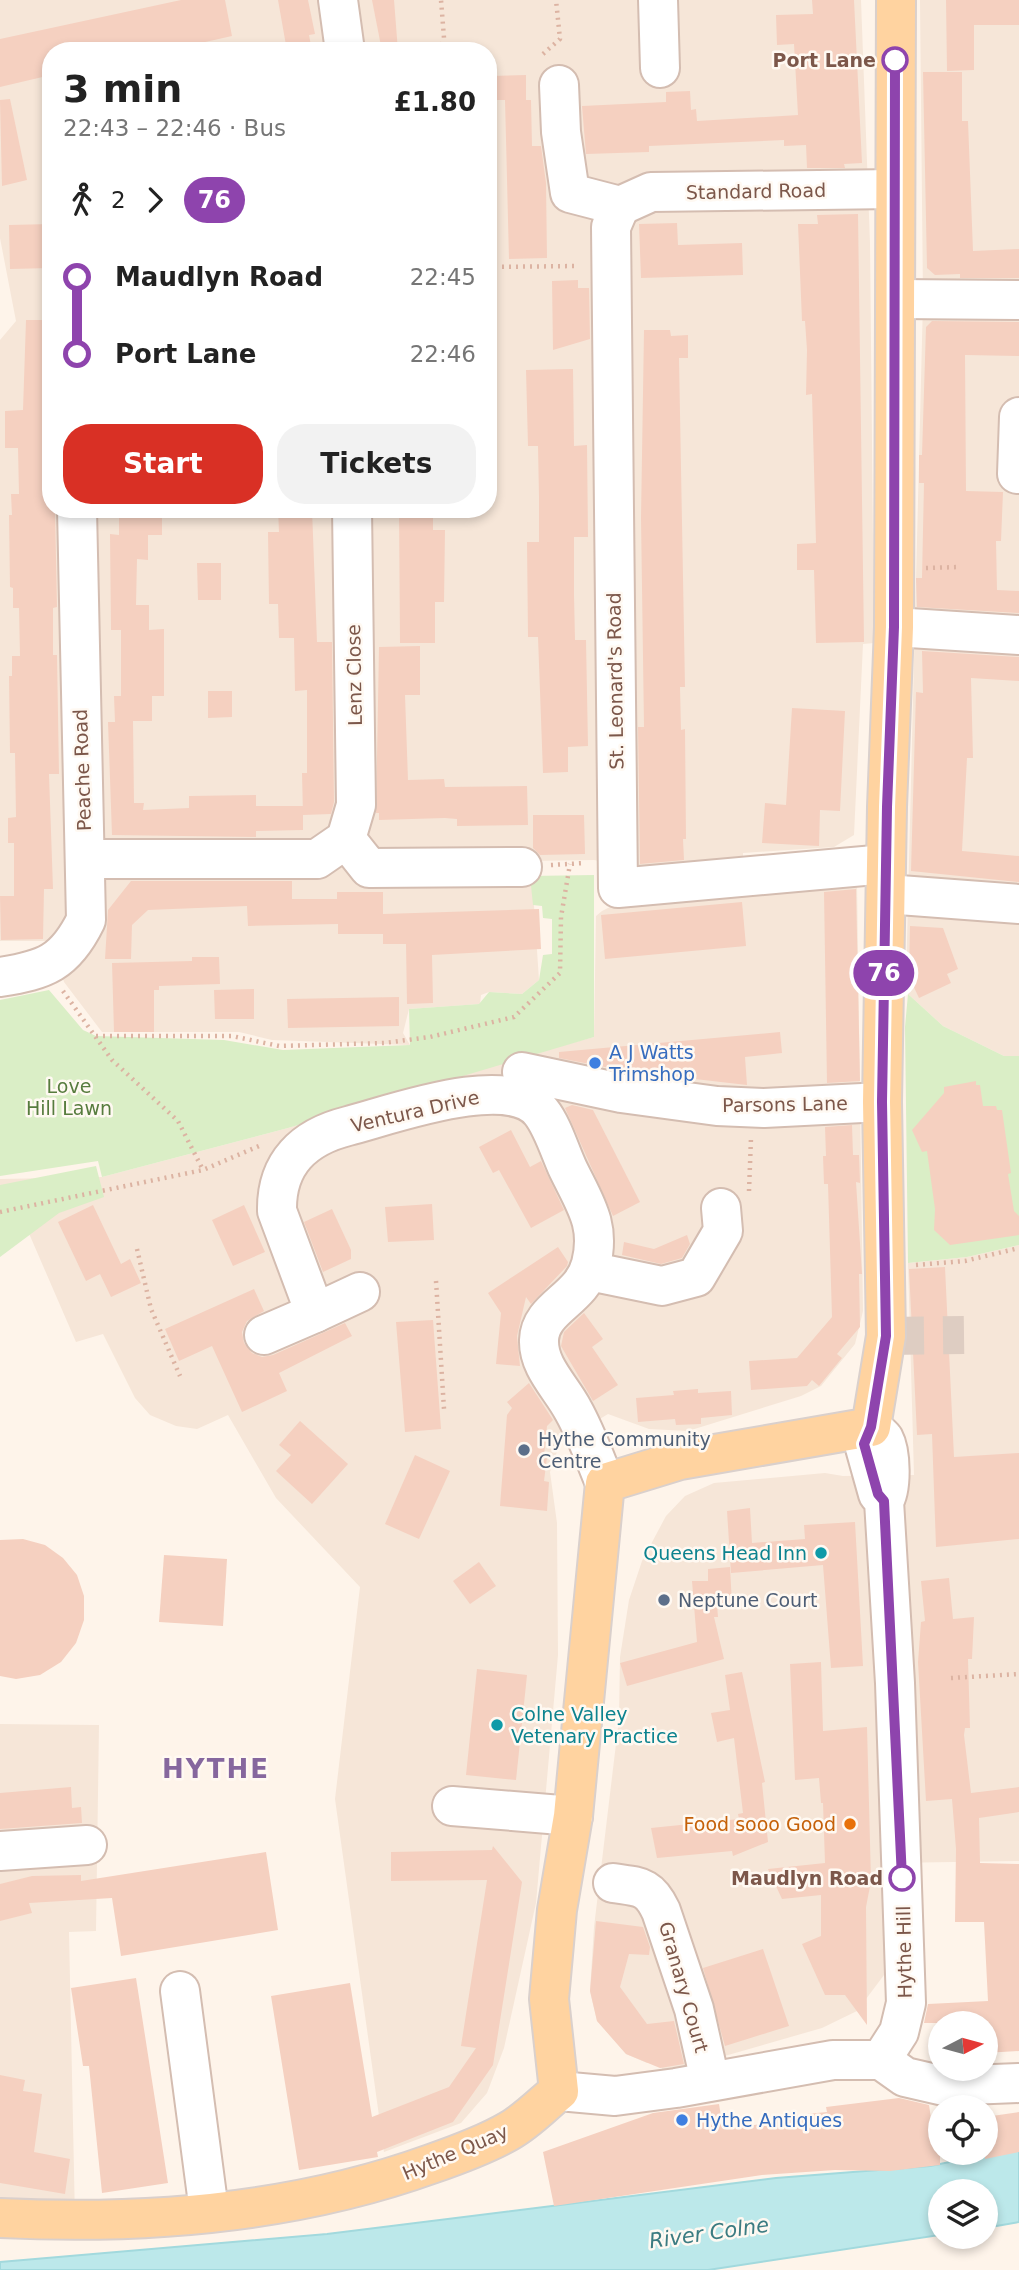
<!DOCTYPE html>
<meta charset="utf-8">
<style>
:root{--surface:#fff;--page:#f2f2f2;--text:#222;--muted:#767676;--accent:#d93025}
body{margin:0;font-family:"DejaVu Sans",sans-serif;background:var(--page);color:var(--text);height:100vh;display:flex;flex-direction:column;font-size:26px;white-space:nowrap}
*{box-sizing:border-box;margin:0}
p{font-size:23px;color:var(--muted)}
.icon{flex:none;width:38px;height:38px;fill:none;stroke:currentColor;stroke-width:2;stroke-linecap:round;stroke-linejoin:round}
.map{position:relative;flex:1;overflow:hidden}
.details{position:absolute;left:42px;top:42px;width:455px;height:476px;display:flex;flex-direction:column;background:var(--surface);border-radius:28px;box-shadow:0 4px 10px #0003}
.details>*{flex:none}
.badge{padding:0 14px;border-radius:23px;font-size:24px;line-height:46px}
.needle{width:46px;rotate:84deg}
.tools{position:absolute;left:928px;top:2011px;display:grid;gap:14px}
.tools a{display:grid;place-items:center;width:70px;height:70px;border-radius:50%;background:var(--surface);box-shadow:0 4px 10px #0003;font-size:35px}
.map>.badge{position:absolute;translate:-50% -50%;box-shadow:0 0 0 4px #fff}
.legs{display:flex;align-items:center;gap:10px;height:77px;padding:0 21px;font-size:23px}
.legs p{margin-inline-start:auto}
.summary{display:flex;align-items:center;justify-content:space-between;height:119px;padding:0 21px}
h1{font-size:38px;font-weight:700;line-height:52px}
.cta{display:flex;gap:14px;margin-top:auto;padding:14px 21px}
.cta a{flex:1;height:80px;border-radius:28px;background:var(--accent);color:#fff;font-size:28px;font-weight:700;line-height:80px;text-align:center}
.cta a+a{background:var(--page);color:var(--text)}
ul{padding:0 21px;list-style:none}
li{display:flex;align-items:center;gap:24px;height:77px;font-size:26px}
li i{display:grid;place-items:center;width:10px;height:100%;margin:0 9px;background:currentColor}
li i::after{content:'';width:18px;height:18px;margin:-9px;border:5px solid;border-radius:50%;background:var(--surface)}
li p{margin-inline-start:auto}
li:first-child i{background:linear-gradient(#0000 50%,currentColor 0)}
li:last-child i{background:linear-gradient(currentColor 50%,#0000 0)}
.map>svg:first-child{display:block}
.residential{fill:#f6e6d8;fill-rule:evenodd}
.green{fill:#daeec6}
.water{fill:#bce8ea;stroke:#a2d9dd;stroke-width:2}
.building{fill:#f5d0c0}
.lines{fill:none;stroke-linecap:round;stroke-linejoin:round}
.minor-tunnel{stroke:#decdc2;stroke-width:38;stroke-dasharray:38 19;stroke-linecap:butt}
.minor-casing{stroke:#d4bdb1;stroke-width:42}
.major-casing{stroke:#dad0cc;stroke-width:42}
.path{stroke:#dcb3a2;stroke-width:4.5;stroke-dasharray:2 5;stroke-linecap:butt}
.minor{stroke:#fff;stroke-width:38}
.major{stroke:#ffd3a0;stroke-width:38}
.line-1-casing{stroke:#fff;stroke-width:16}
.line-1{stroke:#8e44ad;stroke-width:10}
.stop-1-dot{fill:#fff;stroke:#8e44ad;stroke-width:3.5}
.shop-dot{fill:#3f7fe0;stroke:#fff9f2;stroke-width:2.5}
.service-dot{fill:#5c6f8a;stroke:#fff9f2;stroke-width:2.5}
.culture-dot{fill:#0f9aa8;stroke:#fff9f2;stroke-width:2.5}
.food-dot{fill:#e8710a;stroke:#fff9f2;stroke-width:2.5}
.labels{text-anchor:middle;stroke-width:5;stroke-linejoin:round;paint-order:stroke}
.stop-label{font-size:19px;font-weight:bold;fill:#7c574a;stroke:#fff9f2;text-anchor:end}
.street-label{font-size:19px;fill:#7c574a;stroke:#fff9f2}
.shop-label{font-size:19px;fill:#366cbe;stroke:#fff9f2;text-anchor:start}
.park-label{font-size:19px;fill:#577c3e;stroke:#fff9f2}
.service-label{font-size:19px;fill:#4e5e75;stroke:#fff9f2;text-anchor:start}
.culture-label{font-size:19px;fill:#0d838f;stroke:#fff9f2;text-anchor:end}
.food-label{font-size:19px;fill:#c56008;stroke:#fff9f2;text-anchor:end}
.water-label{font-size:21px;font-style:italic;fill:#3c7c82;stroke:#fff9f2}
.district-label{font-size:26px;font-weight:bold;letter-spacing:2px;fill:#86679e;stroke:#fff9f2}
</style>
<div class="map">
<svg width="1019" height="2270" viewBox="0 0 1019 2270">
<rect width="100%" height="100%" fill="#fef4ea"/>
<g class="residential">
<path d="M0,0h861l9,243 4,400 -11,1 -9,191 -20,12 -91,6v3l-109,11 -40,-7 -63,1 8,119 -17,14 -33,-2 -8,3 -1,9 -71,5 -6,24 7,12 -138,-5 -33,-8h-137l-38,-50 -11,-41h-53v-601l16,-19 -16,-83zM51,51h437v458h-437z"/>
<path d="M920,0h99v1056h-15l-61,-30 -35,-32 -2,-13 17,-681z"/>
<path d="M857,883l6,428 -8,33 -34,42 -20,10 -113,35 -39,-2 -41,-15 -48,29 -10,29 7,51 1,132 -22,248 -32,145 -17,45 -26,30 -77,29 -49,-353 25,-212 -84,-89 -48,-83 -31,14 -21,-3 -26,-11 -15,-17 -32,-64 -27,8 -55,-127 -21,-15v-21l102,-2 186,-49 152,-50 154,-41 2,-121 6,-5 12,-6z"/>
<path d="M1019,1245v616l-130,2 -2,108 -30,40 -35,17 -136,39 -24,3 -1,-8 -14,1 -21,-9 -29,-33 -7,-30 4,-64 25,-208 1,-62 9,-57 13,-39 24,-45 19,-20 29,-13 111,-10 18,3 71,-1 -6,-212 59,-6z"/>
<path d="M0,1724l99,1 -3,206 -27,1 6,287 -75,-1z"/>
</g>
<g class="green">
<path d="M594,875v162l-306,91 -186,49 -4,-16 -98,15v-176l49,-10 34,40 13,6 128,4 59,10 127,-5 -1,-36 70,-5 10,-12 33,2 17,-14 4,-25 9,-1v-35l-9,-1 -1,-12 -9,-1 -3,-29z"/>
<path d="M908,994l35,32 61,30h15v189l-52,12 -59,6 -3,-236z"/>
<path d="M96,1166l8,31 -45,16 -59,44v-72z"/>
</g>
<path class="water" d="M1019,2148v74l-34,6v-37h-45v44l-232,35h-708v-8l327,-28 449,-56 154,-12z"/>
<g class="building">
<path d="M181,0h44l7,36 -67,15h-114v24l-51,12v-48z"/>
<path d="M278,0h30l7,34 -6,1 3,16h-25z"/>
<path d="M372,0h22l4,51h-16z"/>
<path d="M812,0h42l8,163 -18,1 1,4h-38l-1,-23 -22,1v-6l-135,6v6l-63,2 -4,-48 84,-4v-10l24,-1 1,19 5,-1 1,12 101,-6 -4,-71 -17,1 -1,-30 37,-1z"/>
<path d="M946,0h73v25h-45v45l-27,1z"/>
<path d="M923,72h39v49h6l5,130 46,-2v29h-59v-4l-25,1 -8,-7z"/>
<path d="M526,75v25h5l1,46h9l5,37 1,75 -38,1 -4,-159h-17v-24z"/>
<path d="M10,99l17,81 -25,6 -2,-86z"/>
<path d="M858,214l6,428 -48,1 -2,-73h-17v-26l19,-1 -4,-149 -6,1 1,-45 -2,-29h-3l-4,-97h20l-1,-9z"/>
<path d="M677,223l1,22 64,-2 1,32 -102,3 -2,-54z"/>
<path d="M51,224v44l-41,1 -1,-44z"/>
<path d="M578,280v8h11l1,51 -37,11 -1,-69z"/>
<path d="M26,320h25v189h4l2,98 -4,1v47h4l2,119h-10l4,115h-9l-1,50 -42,1 -1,-44h14v-53h-6v-25l8,-1 -1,-64h-5l-1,-77h3v-20h8l-1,-48h-6v-20l-3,-1 -1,-72h3l-1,-21h8l-1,-46h-13v-37l18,-1z"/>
<path d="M932,321l87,1v34l-54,-1 1,136 37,1 -2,49h-5l1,49 22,1v22l-102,-6 -1,-29h6l2,-95h-5v-28h3l4,-128z"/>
<path d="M644,330h26l1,6 17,-1v23h-9l6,329h-5l1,43 4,-1 1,110h-3l1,21 -44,4 -2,-137h6l-3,-209z"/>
<path d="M573,369l1,77 13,-1 1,92h-14v58l1,45h11l2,106 -20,1v25l-25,1 -5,-136h-10l-1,-95h12v-45l-1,-51h-10l-2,-76z"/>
<path d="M119,509h43v26h-14v25l-11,-1 -1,46h13v25l15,-1v67h-12v25h-19l1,82h10l-1,7 46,-2v-12l67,-1v11h47v24l-47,1v6l-144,-2 -4,-113h7l-1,-26h7v-66h-10l-1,-96 9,1z"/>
<path d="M278,509h34l5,133h15l2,160 -3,12 -28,1 -1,-42h5v-83l-12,1 -1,-53h-15l-1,-34h-9l-1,-72h11z"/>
<path d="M399,509h34v21h12l-1,72h-9v41h-35z"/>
<path d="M197,563h24v37h-23z"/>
<path d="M420,646v49h-15l3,85 36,-1 1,8 82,-1 1,39 -71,1v-7l-12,-1 -66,2v-7h-3l3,-166z"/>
<path d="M922,651l97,6v24l-48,-3 2,80h-6l-5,93 57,5v26l-108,-11 5,-179 7,1z"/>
<path d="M208,691h24v26l-24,1z"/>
<path d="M792,708l53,3 -5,100 -20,-1 -1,36 -57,-3 3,-40 21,2z"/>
<path d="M533,815h51l1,39 -45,1 -7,-7z"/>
<path d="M131,881h161v18h45v-7h46v22l156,-5 2,40 -109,6 1,48 -26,1 -1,-60h-23v-28v18h-45v-10l-90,2 -1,-20 -99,4 -16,15 -1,34h-26l3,-49z"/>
<path d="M856,889l4,192 -33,2 -3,-191z"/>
<path d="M742,902l4,44 -141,13 -4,-44z"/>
<path d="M910,926l33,2 15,41 -11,5 4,9 -32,15 -10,-21z"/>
<path d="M192,957h27l1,27 -61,2v4h-5v42h-40l-2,-69 80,-2z"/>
<path d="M254,989v30h-39l-1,-29z"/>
<path d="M399,997v29l-111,2 -1,-29z"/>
<path d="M780,1032l2,21 -37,4 2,28 -122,-14 -66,-13v-6z"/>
<path d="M976,1081v4h4l3,21h13l1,4h5l9,63 -3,1 6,37 5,5v19l-69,10 -16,-15 1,-21 -8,-58 -5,1 -10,-22 32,-37v-6z"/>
<path d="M572,1105l21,5 47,92 -27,14 -48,-108z"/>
<path d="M852,1125l1,30h6l1,28 -4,-1 6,92h-3l1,53 -23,27 5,4 -23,28 -7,-6 -5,6 -56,4 -2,-29 48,-3 35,-41 -4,-133h-4l-1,-28h3l-1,-29z"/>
<path d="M511,1130l19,37 11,-6 23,49 -33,18 -32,-58 -6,3 -14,-26z"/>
<path d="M432,1204l2,36 -46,2 -3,-35z"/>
<path d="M93,1205l28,59 9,-5 11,24 -30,14 -11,-23 -14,7 -28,-59z"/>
<path d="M244,1205l21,47 -32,14 -21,-46z"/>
<path d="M332,1209l19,41v9l-28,13 -19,-50z"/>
<path d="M687,1235l3,9 -8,14 -21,6 -39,-9 2,-13 30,7z"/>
<path d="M558,1247l10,15 -1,4 -36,38 -5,-7 -9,39 3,30 -24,-2 5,-51 -13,-20z"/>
<path d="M945,1267l9,190 65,-4v86l-83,8 -4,-113 -15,1 -8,-166z"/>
<path d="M254,1289l10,22 -17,10 -5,11 2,11 8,10 10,4 11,-2 72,-32 7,13 -73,37 8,18 -45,21 -30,-66 -33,15 -14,-32z"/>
<path d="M584,1313l19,26 -11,8 26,38 -25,16 -32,-55 3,-14z"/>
<path d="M433,1320l8,109 -36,3 -9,-110z"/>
<path d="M529,1383l24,37 -6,6 -3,30 3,1 -3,24 5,1 -2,29 -47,-5 7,-91 5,-7 -5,-6z"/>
<path d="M698,1389v4l33,-2 1,24 -31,3v6l-25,1 -1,-6 -37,3 -2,-24 38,-3 -1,-4z"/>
<path d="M300,1421l48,43 -36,40 -36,-33 15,-16 -12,-10z"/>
<path d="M415,1455l35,16 -31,68 -34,-15z"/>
<path d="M750,1508l2,35 53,-4 -1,-14 51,-3 8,144 -32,2 -8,-103 -92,8 -4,-62z"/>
<path d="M23,1539l22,6 18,13 14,17 7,21v24l-8,23 -15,19 -21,13 -24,4 -16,-3v-136z"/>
<path d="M164,1555l63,4 -4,67 -64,-4z"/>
<path d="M479,1562l17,24 -26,18 -17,-23z"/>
<path d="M730,1567l2,37 -15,1 1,12h-4l10,42 -97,27 -7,-23 77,-21 -5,-61h16v-12z"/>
<path d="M949,1578l4,41 21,-2 -2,42h-4l2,69h-5l-1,7 7,58 48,-6v25l-40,6 1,45 39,1v187l-34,2v-30h-61l4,-19 60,-3 -4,-79h-29l1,-73 -4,-50 -26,2 -8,-139 3,-40 4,-1 -4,-40z"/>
<path d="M821,1662l2,69 44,-4 4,154 -5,26 1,118 -22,-30h-20l-23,-51 19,-8v-41l-39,4 -14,-30 57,-6 -2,-60h-2l-2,-25 -24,2 -5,-116z"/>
<path d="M477,1669l50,6 -11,105 -50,-5z"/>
<path d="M742,1672l23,110 -3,1 6,59 -35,14 -1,-5 -75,7 -6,-30 88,-9 -1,-5 5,-1 -9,-75 -17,4 -6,-29 19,-3 -5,-35z"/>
<path d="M71,1787l1,21 9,-1 1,16 -82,6v-36z"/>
<path d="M493,1846l29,36 -29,183 -40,57 -76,30 1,5 -79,13 -28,-174 79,-13 22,134 77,-30 27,-39 -15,-2 26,-166 -96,1v-29l101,-2z"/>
<path d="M266,1852l12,78 -157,26 -9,-58 -83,5 3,10 -32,8v-37l32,-8 49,-1v6z"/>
<path d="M596,1921l47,6 7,20 -1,8 -20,-1 -9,33 27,37 27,-3 10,43 -24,4 -34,-14 -29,-33 -7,-30z"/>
<path d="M763,1949l26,77 -64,20 -22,-78z"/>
<path d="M136,1978l32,205 -66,10 -13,-127h-6l-12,-78z"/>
<path d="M0,2075l25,5 -2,11 19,3 -8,58 36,7 -5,35 -65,-11z"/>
<path d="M899,2098l30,7 3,20 8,-1v41l-50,6 -55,-1 -73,5 -208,31 -11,-54 110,-39 66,-9 4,25 54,-7 -1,-5 51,-5 -1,-5z"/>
<path d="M1019,2112v40l-34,7v-42z"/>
</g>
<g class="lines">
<path class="minor-tunnel" d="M886,1336l78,-1"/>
<g class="minor-casing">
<g id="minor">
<path d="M338,0l7,51"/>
<path d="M658,0l2,68"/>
<path d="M559,85l2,47 9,61 50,13"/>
<path d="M620,206l-9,21 7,661 268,-24"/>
<path d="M620,206l31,-14 244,-3"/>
<path d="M897,299l122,1"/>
<path d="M1017,474l2,-57"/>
<path d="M894,627l125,8"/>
<path d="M346,839l23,29 153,-1"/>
<path d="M85,859h232l29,-20 10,-34 -4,-296"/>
<path d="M886,894l133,10"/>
<path d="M0,977c45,-7 65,-14 86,-57l-9,-411"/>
<path d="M522,1072l99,21 96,13 47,2 118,-6"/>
<path d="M589,1271l73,15 34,-9 27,-46 -2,-23"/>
<path d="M315,1313l45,-21"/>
<path d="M264,1335l51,-22 -38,-102c-1,-48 27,-74 71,-85 43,-11 161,-55 193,-14 12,15 19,40 27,57 17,35 33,56 23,95 -9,36 -51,43 -52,76 -1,27 22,47 34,70 13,23 22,49 32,73"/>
<path d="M452,1806l121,10"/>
<path d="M0,1851l87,-6"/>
<path d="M613,1883c26,4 36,2 48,28l33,98 16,72"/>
<path d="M180,1991l29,220"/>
<path d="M881,2060l18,-28 7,-29 -11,-320 -11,-182c8,-12 7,-49 0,-62 -3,-4 -10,-9 -13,-12l-7,17 14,50 6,7"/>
<path d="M559,2091l56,5 61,-8 157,-28h48l24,17 39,9 75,-3"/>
</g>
</g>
<g class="major-casing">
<path id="major" d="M0,2218c144,7 295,-5 431,-54 26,-9 54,-19 78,-33 18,-10 34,-27 50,-40l-10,-92 8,-89 16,-94 32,-333 75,-23 191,-33 15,-91 -4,-234 5,-295 7,-180 2,-627"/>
</g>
<g class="path">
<path d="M440,51l4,-13 -3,-38"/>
<path d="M543,54l17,-15 -4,-39"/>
<path d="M488,267l90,-1"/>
<path d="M926,568l34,-1"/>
<path d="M551,865l34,-2"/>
<path d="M63,991l49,69 66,61 25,49"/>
<path d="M96,1036h136l47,10 105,-3 46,-6 84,-20 46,-44 1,-56 9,-53"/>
<path d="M749,1191l2,-53"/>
<path d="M0,1212l203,-42 56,-24"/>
<path d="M137,1249l14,60 29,67"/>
<path d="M916,1265l49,-4 54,-13"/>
<path d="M436,1281l8,128"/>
<path d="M951,1678l68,-4"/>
</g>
<use href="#minor" class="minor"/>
<use href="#major" class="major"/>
</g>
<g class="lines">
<g class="line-1-casing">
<path id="line-1" d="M895,60l-1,567 -7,180 -5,295 4,234 -15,91 -7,17 14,50 6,7 18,377"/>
</g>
<use href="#line-1" class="line-1"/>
</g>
<g class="stop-1-dot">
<circle cx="895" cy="60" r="12"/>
<circle cx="902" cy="1878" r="12"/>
</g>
<g class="shop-dot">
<circle cx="595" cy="1063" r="7"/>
<circle cx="682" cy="2120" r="7"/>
</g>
<g class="service-dot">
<circle cx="524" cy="1450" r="7"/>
<circle cx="664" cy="1600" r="7"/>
</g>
<g class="culture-dot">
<circle cx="821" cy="1553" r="7"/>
<circle cx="497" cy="1725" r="7"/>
</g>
<circle class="food-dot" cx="850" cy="1824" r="7"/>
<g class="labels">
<g class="stop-label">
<text x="876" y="67">Port Lane</text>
<text x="883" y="1885">Maudlyn Road</text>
</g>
<g class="street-label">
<text transform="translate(756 191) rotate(-1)" y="7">Standard Road</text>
<text transform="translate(354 675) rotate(-91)" y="7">Lenz Close</text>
<text transform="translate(615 681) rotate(-91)" y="7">St. Leonard's Road</text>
<text transform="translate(82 770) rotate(-92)" y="7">Peache Road</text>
<text transform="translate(785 1104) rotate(-1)" y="7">Parsons Lane</text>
<text transform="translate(415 1111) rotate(-13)" y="7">Ventura Drive</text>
<text transform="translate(904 1952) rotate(-91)" y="7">Hythe Hill</text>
<text transform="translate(684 1987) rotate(74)" y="7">Granary Court</text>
<text transform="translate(455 2152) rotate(-23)" y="7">Hythe Quay</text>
</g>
<g class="shop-label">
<text x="609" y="1059">A J Watts<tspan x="609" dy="22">Trimshop</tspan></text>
<text x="696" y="2127">Hythe Antiques</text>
</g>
<g class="park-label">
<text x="69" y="1093">Love<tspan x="69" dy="22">Hill Lawn</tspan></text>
</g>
<g class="service-label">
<text x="538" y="1446">Hythe Community<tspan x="538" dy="22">Centre</tspan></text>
<text x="678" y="1607">Neptune Court</text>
</g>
<g class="culture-label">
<text x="807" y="1560">Queens Head Inn</text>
<text x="511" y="1721" text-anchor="start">Colne Valley<tspan x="511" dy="22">Vetenary Practice</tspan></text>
</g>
<g class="food-label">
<text x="836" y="1831">Food sooo Good</text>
</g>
<g class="water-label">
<text transform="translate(709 2233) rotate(-8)" y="7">River Colne</text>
</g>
<g class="district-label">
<text x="216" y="1778">HYTHE</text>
</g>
</g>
</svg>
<div class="tools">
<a><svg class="needle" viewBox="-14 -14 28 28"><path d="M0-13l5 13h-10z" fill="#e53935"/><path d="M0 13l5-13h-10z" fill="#767676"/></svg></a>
<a><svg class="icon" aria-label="locate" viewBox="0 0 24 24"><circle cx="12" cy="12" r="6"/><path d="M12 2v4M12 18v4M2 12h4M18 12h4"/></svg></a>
<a><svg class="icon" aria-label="layers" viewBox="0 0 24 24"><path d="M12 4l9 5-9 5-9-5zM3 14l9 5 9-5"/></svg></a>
</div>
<b class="badge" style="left:884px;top:973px;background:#8e44ad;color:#fff">76</b>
<section class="details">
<div class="summary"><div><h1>3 min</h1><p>22:43 – 22:46 · Bus</p></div><b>£1.80</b></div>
<div class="legs"><svg class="icon" aria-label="walk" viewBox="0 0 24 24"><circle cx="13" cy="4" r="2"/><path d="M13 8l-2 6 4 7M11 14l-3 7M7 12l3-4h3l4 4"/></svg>2<svg class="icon" aria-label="forward" viewBox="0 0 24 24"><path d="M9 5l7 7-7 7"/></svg><b class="badge" style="background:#8e44ad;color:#fff">76</b></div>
<ul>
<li><i style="color:#8e44ad"></i><b>Maudlyn Road</b><p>22:45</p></li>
<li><i style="color:#8e44ad"></i><b>Port Lane</b><p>22:46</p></li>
</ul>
<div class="cta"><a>Start</a><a>Tickets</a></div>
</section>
</div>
